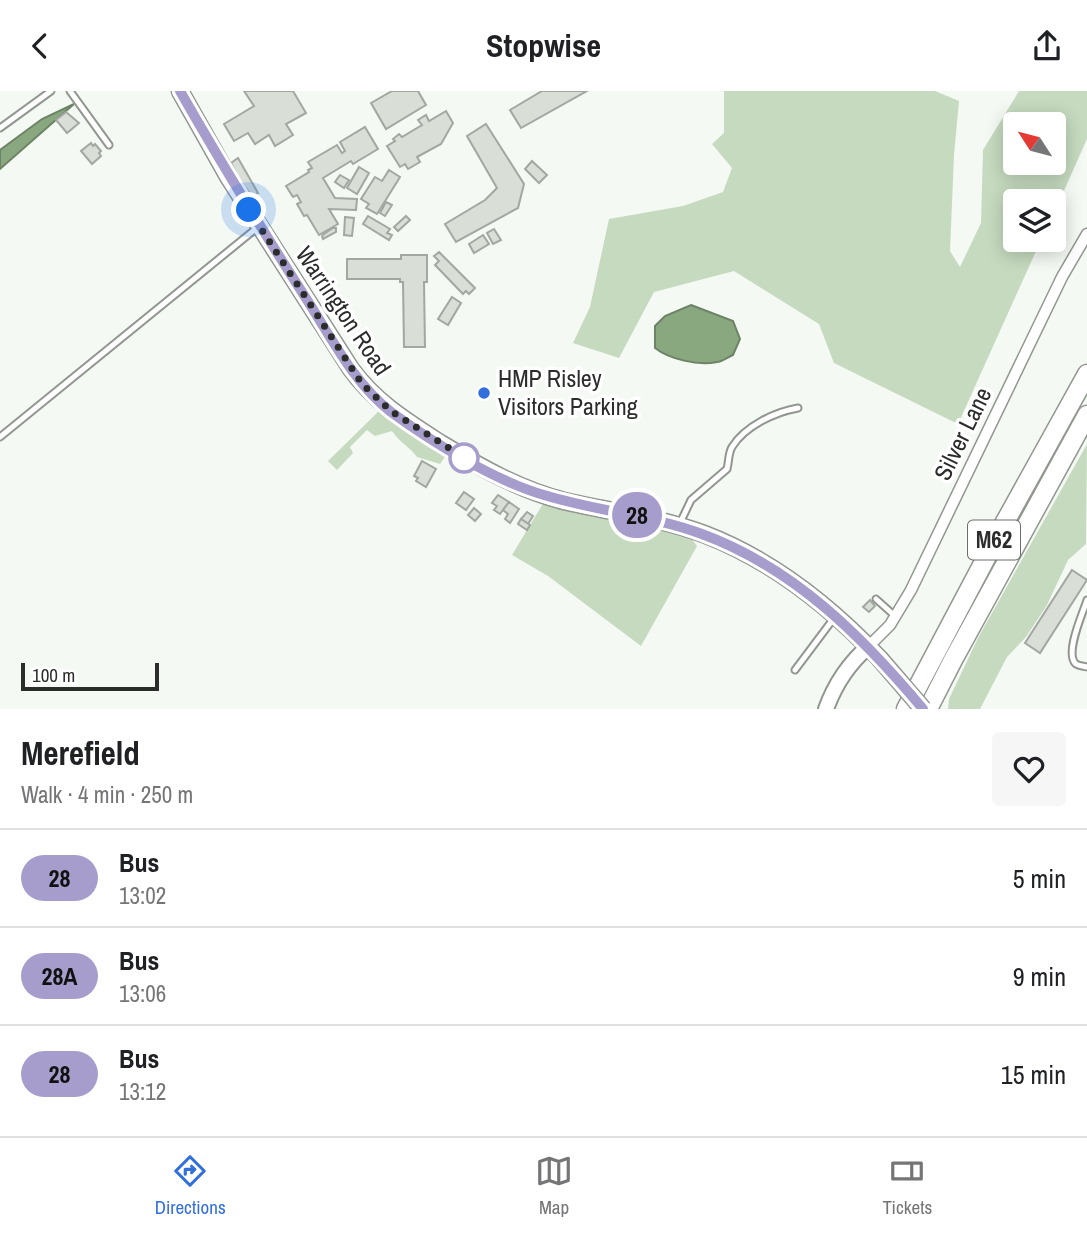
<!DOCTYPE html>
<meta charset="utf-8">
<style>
:root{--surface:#fff;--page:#f6f6f6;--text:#202124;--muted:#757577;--line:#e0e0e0;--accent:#326fdc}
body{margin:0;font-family:"Archivo Narrow",sans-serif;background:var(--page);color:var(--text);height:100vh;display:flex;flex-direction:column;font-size:26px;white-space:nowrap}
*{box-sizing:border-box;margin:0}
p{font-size:23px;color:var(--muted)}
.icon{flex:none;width:38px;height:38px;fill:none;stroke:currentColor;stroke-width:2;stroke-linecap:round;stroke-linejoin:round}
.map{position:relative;height:618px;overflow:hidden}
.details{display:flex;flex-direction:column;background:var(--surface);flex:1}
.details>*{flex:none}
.badge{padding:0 14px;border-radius:23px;font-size:24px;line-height:46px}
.needle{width:46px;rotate:306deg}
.tools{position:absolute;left:1003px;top:21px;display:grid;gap:14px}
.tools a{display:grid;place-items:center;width:63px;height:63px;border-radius:7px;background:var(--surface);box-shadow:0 4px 18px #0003;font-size:35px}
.scale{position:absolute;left:21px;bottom:18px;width:138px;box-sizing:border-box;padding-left:7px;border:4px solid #2b2d2b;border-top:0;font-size:19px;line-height:24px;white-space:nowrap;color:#2b2d2b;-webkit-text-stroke:5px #fff;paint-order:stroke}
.you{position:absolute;width:35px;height:35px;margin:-18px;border:5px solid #fff;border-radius:50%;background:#1a73e8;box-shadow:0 0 0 10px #1a73e833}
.map>.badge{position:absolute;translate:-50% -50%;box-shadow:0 0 0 4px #fff}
.round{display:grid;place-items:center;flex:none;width:74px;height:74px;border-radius:7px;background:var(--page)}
.summary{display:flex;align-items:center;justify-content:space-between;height:119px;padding:0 21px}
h1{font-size:33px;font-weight:800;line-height:52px}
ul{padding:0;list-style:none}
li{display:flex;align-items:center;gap:21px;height:98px;padding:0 21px;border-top:2px solid var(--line)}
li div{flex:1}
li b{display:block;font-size:26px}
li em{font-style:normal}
li .badge{min-width:77px;font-weight:700;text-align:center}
header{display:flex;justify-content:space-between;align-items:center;height:91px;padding:0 21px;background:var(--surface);font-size:32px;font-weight:800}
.dock{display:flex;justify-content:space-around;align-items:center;height:98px;border-top:2px solid var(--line);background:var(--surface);font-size:19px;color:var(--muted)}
.dock a{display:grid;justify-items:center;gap:4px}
.dock .on{color:var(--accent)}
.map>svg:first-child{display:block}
.green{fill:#c5dabf;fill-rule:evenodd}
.water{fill:#89a87f;stroke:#6d8366;stroke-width:2}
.building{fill:#d9ded7;stroke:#a2a7a1;stroke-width:2}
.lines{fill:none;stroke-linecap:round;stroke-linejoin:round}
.lane-casing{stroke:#919690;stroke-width:9}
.street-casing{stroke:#919690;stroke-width:13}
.secondary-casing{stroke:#919690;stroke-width:18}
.primary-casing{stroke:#919690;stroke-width:19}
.highway-casing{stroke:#919690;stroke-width:21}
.lane{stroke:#fff;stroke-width:5}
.street{stroke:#fff;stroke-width:10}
.secondary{stroke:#fff;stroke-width:14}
.primary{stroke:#fff;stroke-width:16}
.highway{stroke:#fff;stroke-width:18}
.primary-bridge-casing{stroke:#919690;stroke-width:19;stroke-linecap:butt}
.primary-bridge{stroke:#fff;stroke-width:16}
.line-casing{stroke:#fff;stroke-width:16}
.line{stroke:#a69dcd;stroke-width:10}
.walk{stroke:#2b2d2b;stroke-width:7;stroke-dasharray:0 12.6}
.poi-dot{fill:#326fdc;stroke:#fff;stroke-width:2.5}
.stop-dot{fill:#fff;stroke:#a69dcd;stroke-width:3.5}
.labels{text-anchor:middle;stroke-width:7;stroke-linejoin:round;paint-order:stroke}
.shield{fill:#fff;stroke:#6b6c6b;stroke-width:2}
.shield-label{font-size:23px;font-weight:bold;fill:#2b2d2b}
.street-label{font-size:24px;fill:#2b2d2b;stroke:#fff}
.poi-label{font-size:24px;fill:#2b2d2b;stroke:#fff;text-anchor:start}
</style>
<header><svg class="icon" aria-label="back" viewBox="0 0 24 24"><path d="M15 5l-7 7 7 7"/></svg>Stopwise<svg class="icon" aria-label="share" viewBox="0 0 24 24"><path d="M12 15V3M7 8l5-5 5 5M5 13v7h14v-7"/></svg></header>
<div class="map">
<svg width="1087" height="618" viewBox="0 0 1087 618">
<rect width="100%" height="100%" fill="#f4f9f3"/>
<g class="green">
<path d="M724,0h211l24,10 -5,54 -4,96 10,16 21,-44 2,-73 36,-59h68v48l-33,74v-12h-39v39h26l-83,184 -124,-61 -15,-39 -85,-53 -80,21 -35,66 -46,-15 17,-36 19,-88 74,-13 40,-14 9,-24 -20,-24 12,-11zM1054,33v39h-39v-39z"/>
<path d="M380,319l66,45 -6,9 -23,-7c-7,-10 -18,-15 -25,-26l-17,5 -8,-6 -17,17 3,6 -16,17 -9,-9z"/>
<path d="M1087,353l-1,100 -18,16 -21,45 -21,32 -19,20 -27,52h-32l1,-10 29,-61z"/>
<path d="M544,411l144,32 9,12 -56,100 -93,-70 -36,-21z"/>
</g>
<g class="water">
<path d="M74,13l-74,65v-19l42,-31z"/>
<path d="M691,214l42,16 7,18 -7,16c-5,2 -11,7 -16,7 -19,4 -48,-3 -62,-14v-22l10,-10z"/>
</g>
<g class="building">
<path d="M244,0h49l13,22 -20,11 7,11 -18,11 -6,-11 -14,9 -7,-11 -14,8 -10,-17 30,-18z"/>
<path d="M392,0h26l8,14 -40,24 -15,-26z"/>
<path d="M542,0h45l-66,37 -11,-18z"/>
<path d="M446,20l7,12 -12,21 -24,13 3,5 -12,7 -3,-5 -5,3 -13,-21 8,-5 -2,-2 6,-5 3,3 20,-12 -4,-5 8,-5 3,6z"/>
<path d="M66,21l13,11 -12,10 -11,-13z"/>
<path d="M486,33l38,60 -6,24 -62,34 -11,-18 40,-24 12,-12 -30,-52z"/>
<path d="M365,36l13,22 -25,15 -2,-3 -28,17 12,20 22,1 -1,11 -27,-1 9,15 -19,11 -12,-20 -3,1 -7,-12 4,-2 -4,-7 -4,2 -7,-11 23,-14 -1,-2 4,-2 -4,-6 29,-17 5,8 3,-2 -5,-9z"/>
<path d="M91,52l2,3 2,-2 6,7 -2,2 2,3 -9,8 -11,-13z"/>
<path d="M238,67l20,35 -6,3 -13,-17 -8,-16z"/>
<path d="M532,70l15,14 -8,8 -14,-14z"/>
<path d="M359,76l10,6 -12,21 -10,-6z"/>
<path d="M389,79l11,7 -23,37 -11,-6 3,-4 -8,-5 14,-22 7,4z"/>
<path d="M340,84l9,5 -5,8 -9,-6z"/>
<path d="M386,111l6,3 -7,11 -5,-3z"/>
<path d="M368,125l22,13 -3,4 5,2 -3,5 -26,-16z"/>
<path d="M406,125l4,4 -12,11 -4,-4z"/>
<path d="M345,126l9,1 -2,18 -8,-1z"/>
<path d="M333,137h3v4l-13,7 -1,-3 2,-2z"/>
<path d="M494,138l7,11 -8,4 -6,-11z"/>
<path d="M483,144l6,9 -15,9 -5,-9z"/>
<path d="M439,161l36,36 -6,6 -3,-3 -3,3 -28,-29 4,-4 -5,-5z"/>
<path d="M401,164h26v27h-3l1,65h-21l-1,-65h-3v-3h-53v-20h54z"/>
<path d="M452,206l9,6 -13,22 -10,-6z"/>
<path d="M422,370l14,8 -10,18 -10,-6 2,-3 -4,-2z"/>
<path d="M464,401l10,7 -8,11 -10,-7z"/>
<path d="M498,404l11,7 -9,12 -6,-4 3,-4 -5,-3z"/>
<path d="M509,411l10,7 -9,14 -5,-4 3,-5 -5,-4z"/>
<path d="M474,417l7,6 -6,7 -7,-6z"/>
<path d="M527,421l6,4 -5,8 -7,-5z"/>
<path d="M521,428l9,6 -3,5 -9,-6z"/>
<path d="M1072,479l15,10 -47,73 -15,-10z"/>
<path d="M870,509l5,6 -6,6 -6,-5z"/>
</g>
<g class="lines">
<g class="lane-casing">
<g id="lane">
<path d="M70,0l39,54"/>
<path d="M0,37l51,-37"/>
<path d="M0,346l258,-210"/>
<path d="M680,432l11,-23 36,-31c2,-7 1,-15 5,-22 13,-21 43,-35 66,-39"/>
<path d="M876,508l19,17"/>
<path d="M1087,509c-4,13 -23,54 -11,64 3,2 7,2 11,3"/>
<path d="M795,579l39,-52"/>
</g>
</g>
<g class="street-casing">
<path id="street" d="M869,555l21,-21 21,-35 151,-313 25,-43"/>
</g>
<g class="secondary-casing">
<path id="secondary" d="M826,618c9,-25 22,-45 43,-63"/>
</g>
<g class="primary-casing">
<path id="primary" d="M180,0l49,87 122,191c24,33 55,52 89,74 40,24 78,46 124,58 47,11 94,16 140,33 68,26 126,72 176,125"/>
</g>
<g class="highway-casing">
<g id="highway">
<path d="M906,618l99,-187 82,-148"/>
<path d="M928,618l25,-49 134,-245"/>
</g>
</g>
<use href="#lane" class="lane"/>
<use href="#street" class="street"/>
<use href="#secondary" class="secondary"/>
<use href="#primary" class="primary"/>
<use href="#highway" class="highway"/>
<g class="primary-bridge-casing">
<path id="primary-bridge" d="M880,568l43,50"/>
</g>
<use href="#primary-bridge" class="primary-bridge"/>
</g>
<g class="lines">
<g class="line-casing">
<path id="line" d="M180,0c41,72 84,142 129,212 24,38 46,81 82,109 41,30 104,69 153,83 52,16 107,20 158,39 92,34 160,102 221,175"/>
</g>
<use href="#line" class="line"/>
<path class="walk" d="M249,119l113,174 29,27 80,51 -7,-4"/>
</g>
<circle class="poi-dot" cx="484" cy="302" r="7"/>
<circle class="stop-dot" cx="464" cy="367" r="14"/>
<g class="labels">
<rect class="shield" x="968" y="429.5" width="52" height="39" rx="5"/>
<g class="shield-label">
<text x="994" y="457">M62</text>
</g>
<g class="street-label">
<text transform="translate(343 220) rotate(56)" y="8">Warrington Road</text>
<text transform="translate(963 343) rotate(-64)" y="8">Silver Lane</text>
</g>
<g class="poi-label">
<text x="498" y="296">HMP Risley<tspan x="498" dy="28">Visitors Parking</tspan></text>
</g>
</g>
</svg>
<div class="tools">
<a><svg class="needle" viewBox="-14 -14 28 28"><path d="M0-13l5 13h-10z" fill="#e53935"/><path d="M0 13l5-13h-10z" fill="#757577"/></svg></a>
<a><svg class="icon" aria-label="layers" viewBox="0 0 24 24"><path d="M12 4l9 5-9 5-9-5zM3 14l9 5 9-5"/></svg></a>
</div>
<div class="scale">100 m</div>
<div class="you" style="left:249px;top:119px"></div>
<b class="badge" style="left:637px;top:424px;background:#a69dcd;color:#111">28</b>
</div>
<section class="details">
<div class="summary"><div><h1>Merefield</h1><p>Walk · 4 min · 250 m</p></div><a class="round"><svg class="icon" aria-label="heart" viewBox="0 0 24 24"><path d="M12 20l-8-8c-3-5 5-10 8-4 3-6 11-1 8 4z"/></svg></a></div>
<ul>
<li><span class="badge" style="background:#a69dcd;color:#111">28</span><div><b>Bus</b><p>13:02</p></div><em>5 min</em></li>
<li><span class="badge" style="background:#a69dcd;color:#111">28A</span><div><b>Bus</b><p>13:06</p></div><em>9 min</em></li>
<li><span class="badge" style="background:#a69dcd;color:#111">28</span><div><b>Bus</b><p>13:12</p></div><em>15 min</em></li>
</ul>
</section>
<nav class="dock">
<a class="on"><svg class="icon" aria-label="directions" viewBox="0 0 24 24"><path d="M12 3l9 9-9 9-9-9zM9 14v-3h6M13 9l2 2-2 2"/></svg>Directions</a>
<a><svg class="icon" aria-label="map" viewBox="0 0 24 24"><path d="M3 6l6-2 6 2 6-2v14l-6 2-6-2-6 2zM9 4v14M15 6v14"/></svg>Map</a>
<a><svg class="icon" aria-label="tickets" viewBox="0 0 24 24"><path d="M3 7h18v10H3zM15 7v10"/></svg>Tickets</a>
</nav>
